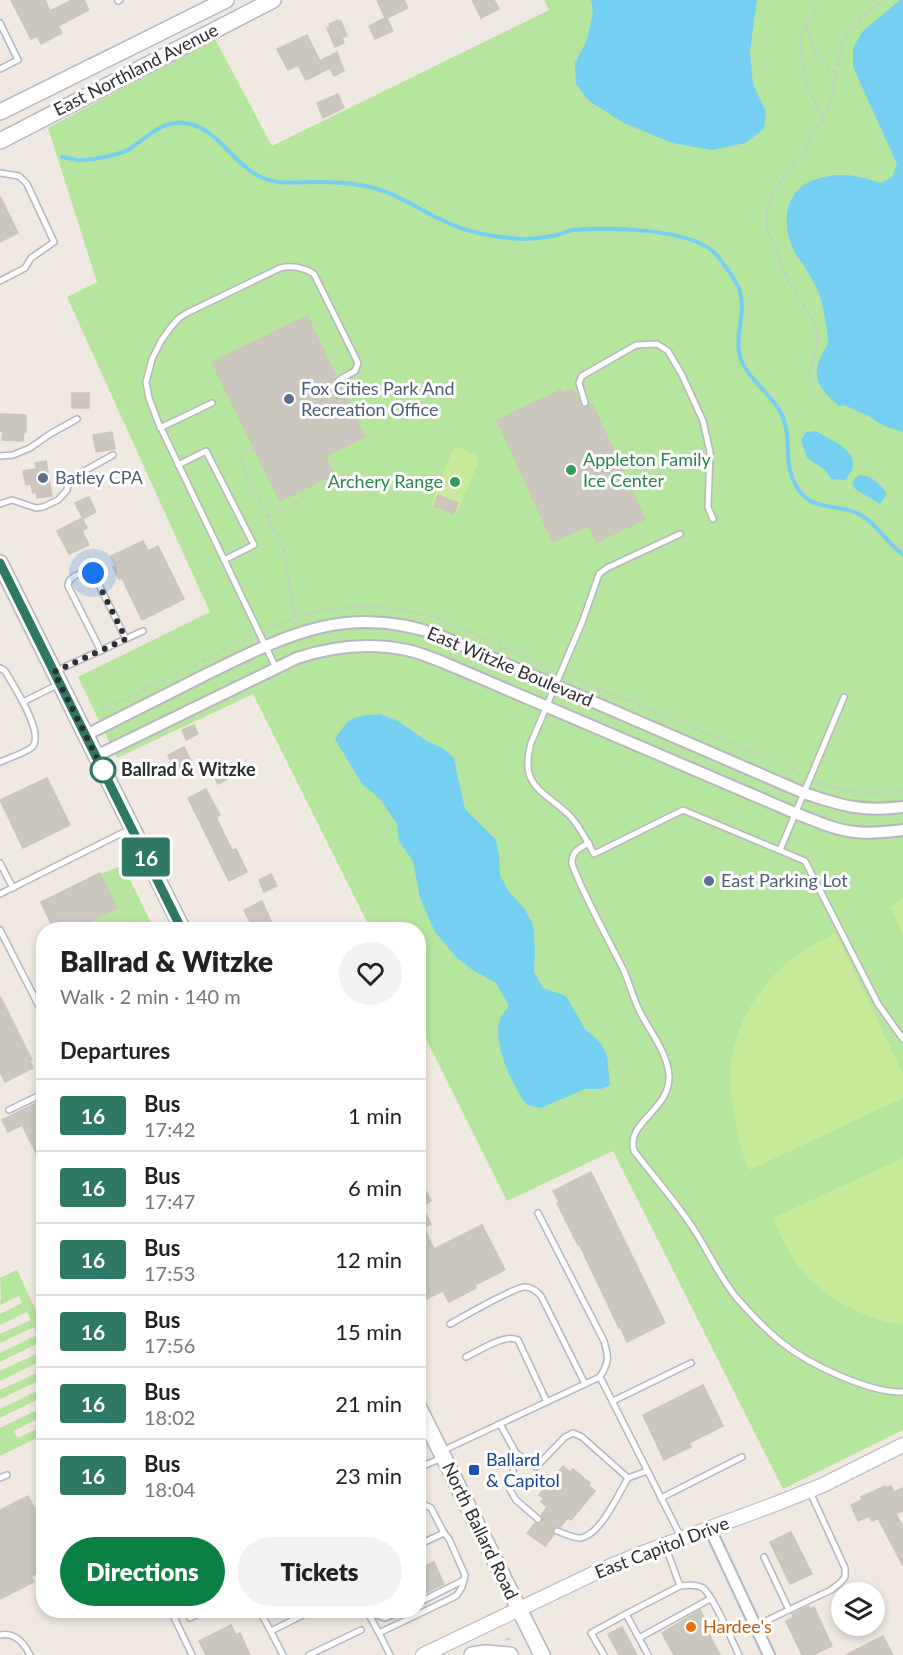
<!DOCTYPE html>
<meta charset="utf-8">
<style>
:root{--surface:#fff;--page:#f2f2f2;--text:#222;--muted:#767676;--line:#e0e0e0;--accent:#0b8043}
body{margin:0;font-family:Lato,sans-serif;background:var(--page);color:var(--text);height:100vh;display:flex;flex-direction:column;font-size:22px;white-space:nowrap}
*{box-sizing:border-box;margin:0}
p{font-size:20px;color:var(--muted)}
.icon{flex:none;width:33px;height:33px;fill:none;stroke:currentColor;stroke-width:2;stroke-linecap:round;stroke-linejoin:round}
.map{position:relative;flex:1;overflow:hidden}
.panel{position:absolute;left:36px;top:922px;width:390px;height:696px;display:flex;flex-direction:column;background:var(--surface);border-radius:24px;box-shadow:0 3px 9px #0003}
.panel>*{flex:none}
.badge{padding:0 12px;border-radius:4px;font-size:21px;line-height:39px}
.controls{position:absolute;left:831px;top:1582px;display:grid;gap:12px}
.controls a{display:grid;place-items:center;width:54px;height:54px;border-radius:50%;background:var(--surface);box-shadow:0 3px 9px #0003;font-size:30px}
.you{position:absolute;width:30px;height:30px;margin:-15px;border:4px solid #fff;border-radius:50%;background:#1a73e8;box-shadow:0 0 0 9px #1a73e833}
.map>.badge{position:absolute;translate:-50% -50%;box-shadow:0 0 0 3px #fff}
h2{padding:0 24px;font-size:22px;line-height:54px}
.round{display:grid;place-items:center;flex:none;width:63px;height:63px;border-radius:32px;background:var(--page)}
.head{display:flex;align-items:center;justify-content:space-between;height:102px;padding:0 24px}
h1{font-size:28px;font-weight:800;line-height:45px}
.button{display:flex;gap:12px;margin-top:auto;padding:12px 24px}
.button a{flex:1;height:69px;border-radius:36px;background:var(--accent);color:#fff;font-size:24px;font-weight:800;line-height:69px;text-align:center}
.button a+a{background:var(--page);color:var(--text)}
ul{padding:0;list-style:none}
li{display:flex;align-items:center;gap:18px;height:72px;padding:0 24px;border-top:2px solid var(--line)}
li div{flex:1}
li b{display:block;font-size:22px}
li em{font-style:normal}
li .badge{min-width:66px;font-weight:700;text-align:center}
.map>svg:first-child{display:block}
.green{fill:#b6e59e}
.pitch{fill:#c9ec9a}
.water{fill:#75cff0}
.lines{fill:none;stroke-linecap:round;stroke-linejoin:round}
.stream{stroke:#75cff0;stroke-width:4}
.building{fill:#cbc7bf;stroke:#cbc5ba;stroke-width:1.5}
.service-casing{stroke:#b4b7c1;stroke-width:8}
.minor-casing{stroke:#b4b7c1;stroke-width:14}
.tertiary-casing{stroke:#b4b7c1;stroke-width:16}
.secondary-casing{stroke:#b4b7c1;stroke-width:18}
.path{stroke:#c9c9c9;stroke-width:2;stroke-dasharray:4.5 3;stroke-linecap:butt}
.service{stroke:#fff;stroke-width:5}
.minor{stroke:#fff;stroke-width:10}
.tertiary{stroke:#fff;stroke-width:14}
.secondary{stroke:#fff;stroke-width:15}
.line-casing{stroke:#fff;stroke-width:14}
.line{stroke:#2e7864;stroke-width:9}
.walk{stroke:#2e2e2e;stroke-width:6;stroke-dasharray:0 10.8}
.service-dot{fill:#5c6f8a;stroke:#fff;stroke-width:2}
.leisure-dot{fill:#2e9e5b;stroke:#fff;stroke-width:2}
.stop-dot{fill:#fff;stroke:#2e7864;stroke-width:3}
.transit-dot{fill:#1a4fb4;stroke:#fff;stroke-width:2}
.food-dot{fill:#e8710a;stroke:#fff;stroke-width:2}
.labels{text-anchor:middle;stroke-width:6;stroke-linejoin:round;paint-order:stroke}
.street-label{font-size:18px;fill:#2e2e2e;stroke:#fff}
.service-label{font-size:18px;fill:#4e5e75;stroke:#fff;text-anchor:start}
.leisure-label{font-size:18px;fill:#27864d;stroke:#fff;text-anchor:start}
.stop-label{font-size:18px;font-weight:bold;fill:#2e2e2e;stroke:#fff;text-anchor:start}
.transit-label{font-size:18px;fill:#164399;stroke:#fff;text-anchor:start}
.food-label{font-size:18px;fill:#c56008;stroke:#fff;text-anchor:start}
</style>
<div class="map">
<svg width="903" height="1655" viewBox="0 0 903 1655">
<rect width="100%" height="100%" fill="#efe9e1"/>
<g class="green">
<path d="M544,0h359v1430l-120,59 -170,-338 -106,50 -88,-176 -1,-95h-47l-118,-236 -136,64 -39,-81 132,-65 -143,-315 30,-15 -49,-154 167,-89 57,107 277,-136z"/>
<path d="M123,865l29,60 -11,5h-70l46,-22 -16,-34z"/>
<path d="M17,1270l26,56v20l-2,-4 -41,20v-9l37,-18 -3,-8 -34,16v-9l31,-14 -4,-8 -27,13v-11l22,-11 -3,-7 -19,9 1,-10 -1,-17z"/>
<path d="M43,1351v9l-43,21v-10z"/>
<path d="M43,1370v9l-43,20v-9z"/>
<path d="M43,1388v9l-43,21v-9z"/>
<path d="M43,1407v9l-29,15 4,7 25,-12v9l-43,21v-28z"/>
</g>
<g class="pitch">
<path d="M458,447l18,8 3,5 -23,55 -25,-10 22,-57z"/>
<path d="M903,899v36l-13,-28z"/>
<path d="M836,934l67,140v24l-153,72c-9,-16 -12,-34 -15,-52 -4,-17 -7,-38 -4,-55 7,-49 37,-92 80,-117 8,-5 16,-8 25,-12z"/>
<path d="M903,1158v167c-36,-5 -82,-28 -104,-58 -11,-15 -19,-32 -26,-49z"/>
</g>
<g class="water">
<path d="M591,0h166l-7,51 3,33 13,28 -2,17 -19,14 -33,7 -40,-7 -48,-20 -35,-22 -13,-17 -1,-21 12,-23 6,-29z"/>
<path d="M900,0h3v432l-19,-6 -14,-9 -26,-12 -5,1c-17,-15 -29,-26 -18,-50 3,-5 8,-12 7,-17 0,-7 -6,-39 -9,-45 -4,-10 -9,-19 -15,-28 -3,-5 -8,-10 -10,-16 -12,-23 -11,-55 15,-68 24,-11 47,-8 71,1l12,-6 5,-13 -44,-97v-19l9,-16z"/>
<path d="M816,431c12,8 40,17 37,36 -1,4 -5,9 -7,13l-15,-1 -6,-9 -18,-12 -6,-18 5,-8z"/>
<path d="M860,475c10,0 21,9 26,18v3l-6,8 -25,-15 -3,-6 3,-5z"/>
<path d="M380,714l18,7 29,20 17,8 10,9 11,51 31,31 3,14 1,21 9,17 14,15 10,17 2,25 -1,23 9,16 23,8 19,33 16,14 6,13 3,29 -9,4h-16l-44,19 -14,-3c-14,-17 -37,-66 -26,-88 2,-4 6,-8 8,-11l-13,-23 -25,-14 -15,-12 -21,-25 -15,-34 -7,-37 -14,-20 -2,-17 -17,-25 -18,-15 -27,-45c15,-24 18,-22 45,-25z"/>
</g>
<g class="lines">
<path class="stream" d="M62,157c7,1 15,4 22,3 13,-1 37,-5 47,-12 18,-12 30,-27 53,-25 33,2 49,43 79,55 17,7 37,4 54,4 17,0 33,1 49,4 29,6 53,24 80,36 23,11 48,15 74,17 10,0 22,-1 32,-3 8,-1 14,-5 21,-6 35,-3 118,-2 143,24 5,6 22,29 24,37 2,7 2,19 1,27 -1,12 -5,26 -1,38 5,21 30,36 41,57 11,22 3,42 11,64 15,41 46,22 72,40 15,10 24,27 39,38"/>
</g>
<g class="building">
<path d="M11,0h34l5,11 22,-11h12l5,10 -31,16 4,7 -21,11 -4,-8 -6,3z"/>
<path d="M377,0h27l4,8 -21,10 6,13 -18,8 -6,-13 16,-8z"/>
<path d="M472,0h22l5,9 -18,9z"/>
<path d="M338,20l1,2 2,-1 6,15 -5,2 2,5 -9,4 -8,-19 4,-1 -2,-3z"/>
<path d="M307,35l13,26 17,-9 7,19 -10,5 -4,-8 -24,12 -8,-15 -10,5 -11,-21z"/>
<path d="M338,94l6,14 -21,10 -6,-15z"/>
<path d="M0,196l18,37 -18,9z"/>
<path d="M307,316l29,60 -1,6 5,3 25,52 -40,19 9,18 -54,27 -68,-139z"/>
<path d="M573,389l10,20 9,-5 53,115 -48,23 -8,-17 -36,17 -56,-122 64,-30 2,3z"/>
<rect x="72" y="393" width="17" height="15"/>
<path d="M0,414l26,1v17h-2l-1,9 -21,-1 1,-9h-3z"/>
<path d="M112,432l3,17 -19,3 -3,-17z"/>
<path d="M46,461l6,35 -15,2 -1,-6 -3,1 -2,-9 -5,1 -3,-14 14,-2 -2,-6z"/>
<path d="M438,495l20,8 -4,11 -20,-8z"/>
<path d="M89,497l7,15 -13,7 -8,-16z"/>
<path d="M82,518l5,10 -5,3 7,14 -20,9 -12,-23z"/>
<path d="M143,541l5,10 10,-5 26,53 -42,21 -20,-42 -3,1 -6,-12 3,-1 -5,-10z"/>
<path d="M194,725l4,9 -12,6 -4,-10z"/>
<path d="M184,747l10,20 -17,8 -9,-20z"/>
<path d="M226,761l7,15 -15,8 -8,-15z"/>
<path d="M47,778l23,47 -47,23 -23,-48z"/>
<path d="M206,789l14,26 -4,2 16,33 4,-1 11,23 -18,9 -41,-83z"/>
<path d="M100,873l17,35 -46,22h-17l-13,-28z"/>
<path d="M271,874l6,12 -13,6 -5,-12z"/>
<path d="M262,901l11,24 -10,5h-9l-10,-20z"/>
<path d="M0,996l32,64 -2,1 3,7 -28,14 -5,-10z"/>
<path d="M44,1099v70l-22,-44 -14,7 -6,-12z"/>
<path d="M591,1172l74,151 -38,19 -6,-14h-2l-40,-84 -1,1 -21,-42 2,-1 -6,-11z"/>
<path d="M418,1176l13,25 -9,5 9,18 -7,3 10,22 48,-24 23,45 -30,15 1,3 -27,14 -6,-11 -17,8 -1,-3 -7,3z"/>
<path d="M703,1385l20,41 -34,17 2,4 -27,13 -21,-45z"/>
<path d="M563,1466l7,6 3,-3 17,14 -2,2 7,6 -24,29 -3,-2 -8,9 -3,-1 -4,2 -1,3 2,4 -9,11 -18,-13 8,-10 4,1 3,-2 1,-4 -2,-3 6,-8 -6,-5 3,-4 -5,-3z"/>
<path d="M885,1486l1,2 5,-2 3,6 9,-4v23l-7,3 7,13v39l-25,-48 -6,3 -3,-5 -11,5 -7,-16 11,-5 -1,-3z"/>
<path d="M28,1496l16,30v38l-4,2 2,5 -11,5 3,6 -34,17v-89z"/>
<path d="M791,1532l21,42 -22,10 -20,-42z"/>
<path d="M434,1562l10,22 -26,13v-28z"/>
<path d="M809,1606l1,3 4,-2 18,39 -19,9h-11l-16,-34 8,-4 -2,-3z"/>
<path d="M700,1610l11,21 -3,1 12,23h-46l-12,-22z"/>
<path d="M231,1625l5,10 4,-2 10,22h-44l-7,-14z"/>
<path d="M622,1627l15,28h-18l-11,-21z"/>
<path d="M883,1636l10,19h-47z"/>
</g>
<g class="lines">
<g class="service-casing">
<g id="service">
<path d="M118,1l2,-1"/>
<path d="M0,23l18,37 -18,9"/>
<path d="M0,173l19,3 8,8 27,58 -23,16 -6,10 -25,13"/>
<path d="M585,403l-6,-20 3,-7 54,-31 21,-1 11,7 14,24 21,46 7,31 -2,55 5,12"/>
<path d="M160,428l52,-25"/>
<path d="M0,456l13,-1 17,-7 20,-14 27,-15"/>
<path d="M178,465l28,-14 48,94 -30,15"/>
<path d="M0,504l12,-4 24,8 7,-1 15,-7 9,-10 1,-10 45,-25"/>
<path d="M680,534l-73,34 -8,6 -16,46 -52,123c-12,44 12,47 38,72 10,10 18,26 25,39l89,-44 122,51 73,143 25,35"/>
<path d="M101,651l-33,-65c0,-9 11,-12 18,-15l7,2 33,66"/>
<path d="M0,668l5,3c8,14 42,65 26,77 -9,6 -22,10 -31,14"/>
<path d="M276,668l-118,-246 -9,-24 -3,-16 6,-23 9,-18 10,-14 8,-9 8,-5 93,-45c13,-3 23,-1 34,6l44,89 -3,8 -16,9"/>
<path d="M56,671l87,-40"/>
<path d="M23,702l36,-18"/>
<path d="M589,843c-10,5 -18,9 -17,21 14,37 35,72 52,107 6,14 10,30 17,43 10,19 27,40 28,62 1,35 -44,46 -35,75 20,26 43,52 61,80 14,22 24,45 41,66 14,16 29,32 45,45 27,22 88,51 122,50"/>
<path d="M780,850l64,-153"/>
<path d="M0,863l13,25"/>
<path d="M0,894l130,-65"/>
<path d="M0,930l44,86"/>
<path d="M9,1110l35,-17"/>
<path d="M538,1213l66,128c5,17 5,21 -4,36"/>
<path d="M450,1324c13,-7 64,-37 75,-37 7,0 11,4 16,9l44,88"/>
<path d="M466,1357c13,-6 39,-24 52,-17l29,62"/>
<path d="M613,1401l78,-38"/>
<path d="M500,1424l16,29 20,14 29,-30 8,-4 9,4 46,41 19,-7"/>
<path d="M442,1451l158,-74 81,160"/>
<path d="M516,1453l-6,37 6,10 22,19"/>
<path d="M418,1468l24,-10"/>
<path d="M0,1478l7,-3"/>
<path d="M661,1498l81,-41"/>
<path d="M557,1531c6,2 16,7 23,7 20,-2 39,-45 48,-60"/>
<path d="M418,1545l26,-12"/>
<path d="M764,1557l25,53"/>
<path d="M680,1586c7,-1 16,-2 23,2 11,9 29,53 36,67"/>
<path d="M418,1603l46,-23"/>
<path d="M171,1611l21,44"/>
<path d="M260,1611l23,44"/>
<path d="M367,1611l12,22 73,-35 5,-3 5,-8 3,-12 -16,-36 -5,-6 -13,-25 -6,-3 -7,2"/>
<path d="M375,1611l2,4 8,3 17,-7"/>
<path d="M190,1618l14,-7"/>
<path d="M755,1626l76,-36 9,-7 5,-6v-9l-35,-76"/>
<path d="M271,1631l40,-20"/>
<path d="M379,1633l11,22"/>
<path d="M0,1635c15,-3 24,8 30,20"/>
<path d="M639,1638l71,-39"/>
<path d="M309,1655l52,-25"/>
<path d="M604,1655l-13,-22 35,-19"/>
<path d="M648,1655l-22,-41 54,-28 -15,-41"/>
</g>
</g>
<g class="minor-casing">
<g id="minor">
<path d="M86,735c40,-20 79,-40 119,-60 81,-40 144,-73 236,-39l363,157c38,13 58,19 99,14"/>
<path d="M96,756l201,-98c36,-12 72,-16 110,-8 18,4 35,12 52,19l336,144c19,7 39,17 60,19 15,2 32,0 48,-2"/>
<path d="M710,1529l59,126"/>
</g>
</g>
<g class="tertiary-casing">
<path id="tertiary" d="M423,1655l178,-85 39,-16 138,-51 45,-18 80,-40"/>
</g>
<g class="secondary-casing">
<g id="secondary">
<path d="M0,112l226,-112"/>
<path d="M0,141l273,-141"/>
<path d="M0,563l183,367"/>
<path d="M418,1406l124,249"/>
<path d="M472,1655l13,-2 25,2"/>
</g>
</g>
<g class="path">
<path d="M806,26c9,23 10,33 30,47"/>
<path d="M822,119c-11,-22 -23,-56 -21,-82 1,-8 13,-25 17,-33l4,-4"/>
<path d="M815,393l-6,-18 9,-33 -3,-18 -28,-46 -20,-49v-21l3,-8 15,-25 18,-23 19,-33 10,-21 10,-56 10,-17 31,-25"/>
<path d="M254,448l-16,8 46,94 12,74"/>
<path d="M267,516l33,-15 3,-3 -1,-8"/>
<path d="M268,629l27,-12 32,-8 40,-3 36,4 35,8 115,51"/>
<path d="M569,676l209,87 23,12"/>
<path d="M101,711l151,-75"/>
<path d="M817,782c27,11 58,13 86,8"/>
<path d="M506,1640l7,-3"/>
</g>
<use href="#service" class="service"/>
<use href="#minor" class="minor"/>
<use href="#tertiary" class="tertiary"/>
<use href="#secondary" class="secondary"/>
</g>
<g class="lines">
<g class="line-casing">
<path id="line" d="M0,563l182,367"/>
</g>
<use href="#line" class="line"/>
<path class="walk" d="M93,573l33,66 -72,33 51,102 -2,-4"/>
</g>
<g class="service-dot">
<circle cx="289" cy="399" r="6"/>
<circle cx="43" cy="478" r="6"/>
<circle cx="709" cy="881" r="6"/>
</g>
<g class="leisure-dot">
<circle cx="571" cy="470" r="6"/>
<circle cx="455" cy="482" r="6"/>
</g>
<circle class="stop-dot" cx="103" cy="770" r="12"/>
<rect class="transit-dot" x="468" y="1464" width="12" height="12" rx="3"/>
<circle class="food-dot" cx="691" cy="1627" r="6"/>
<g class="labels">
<g class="street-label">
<text transform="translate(136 70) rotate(-27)" y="6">East Northland Avenue</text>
<text transform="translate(510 667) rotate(23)" y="6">East Witzke Boulevard</text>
<text transform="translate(480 1531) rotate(64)" y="6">North Ballard Road</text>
<text transform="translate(662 1548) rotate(-21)" y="6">East Capitol Drive</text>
</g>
<g class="service-label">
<text x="301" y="395">Fox Cities Park And<tspan x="301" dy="21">Recreation Office</tspan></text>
<text x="55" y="484">Batley CPA</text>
<text x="721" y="887">East Parking Lot</text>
</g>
<g class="leisure-label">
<text x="583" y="466">Appleton Family<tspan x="583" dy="21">Ice Center</tspan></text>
<text x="443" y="488" text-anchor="end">Archery Range</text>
</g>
<g class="stop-label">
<text x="121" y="776">Ballrad &amp; Witzke</text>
</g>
<g class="transit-label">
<text x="486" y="1466">Ballard<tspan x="486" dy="21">&amp; Capitol</tspan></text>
</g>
<g class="food-label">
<text x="703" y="1633">Hardee's</text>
</g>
</g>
</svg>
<div class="controls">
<a><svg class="icon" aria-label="layers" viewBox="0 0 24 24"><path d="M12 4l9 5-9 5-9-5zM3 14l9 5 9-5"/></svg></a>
</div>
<div class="you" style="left:93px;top:573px"></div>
<b class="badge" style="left:146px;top:857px;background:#2e7864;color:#fff">16</b>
<section class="panel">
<div class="head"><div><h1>Ballrad &amp; Witzke</h1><p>Walk · 2 min · 140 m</p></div><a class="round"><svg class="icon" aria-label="heart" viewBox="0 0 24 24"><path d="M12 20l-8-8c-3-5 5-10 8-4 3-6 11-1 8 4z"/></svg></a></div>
<h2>Departures</h2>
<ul>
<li><span class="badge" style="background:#2e7864;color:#fff">16</span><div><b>Bus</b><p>17:42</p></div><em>1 min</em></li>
<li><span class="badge" style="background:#2e7864;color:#fff">16</span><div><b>Bus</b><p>17:47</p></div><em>6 min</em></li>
<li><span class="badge" style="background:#2e7864;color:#fff">16</span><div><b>Bus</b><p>17:53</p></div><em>12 min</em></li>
<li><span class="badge" style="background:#2e7864;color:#fff">16</span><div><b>Bus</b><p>17:56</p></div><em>15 min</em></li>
<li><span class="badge" style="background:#2e7864;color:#fff">16</span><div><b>Bus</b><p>18:02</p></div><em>21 min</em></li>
<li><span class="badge" style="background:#2e7864;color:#fff">16</span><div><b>Bus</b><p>18:04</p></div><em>23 min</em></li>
</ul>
<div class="button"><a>Directions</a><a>Tickets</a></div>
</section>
</div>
